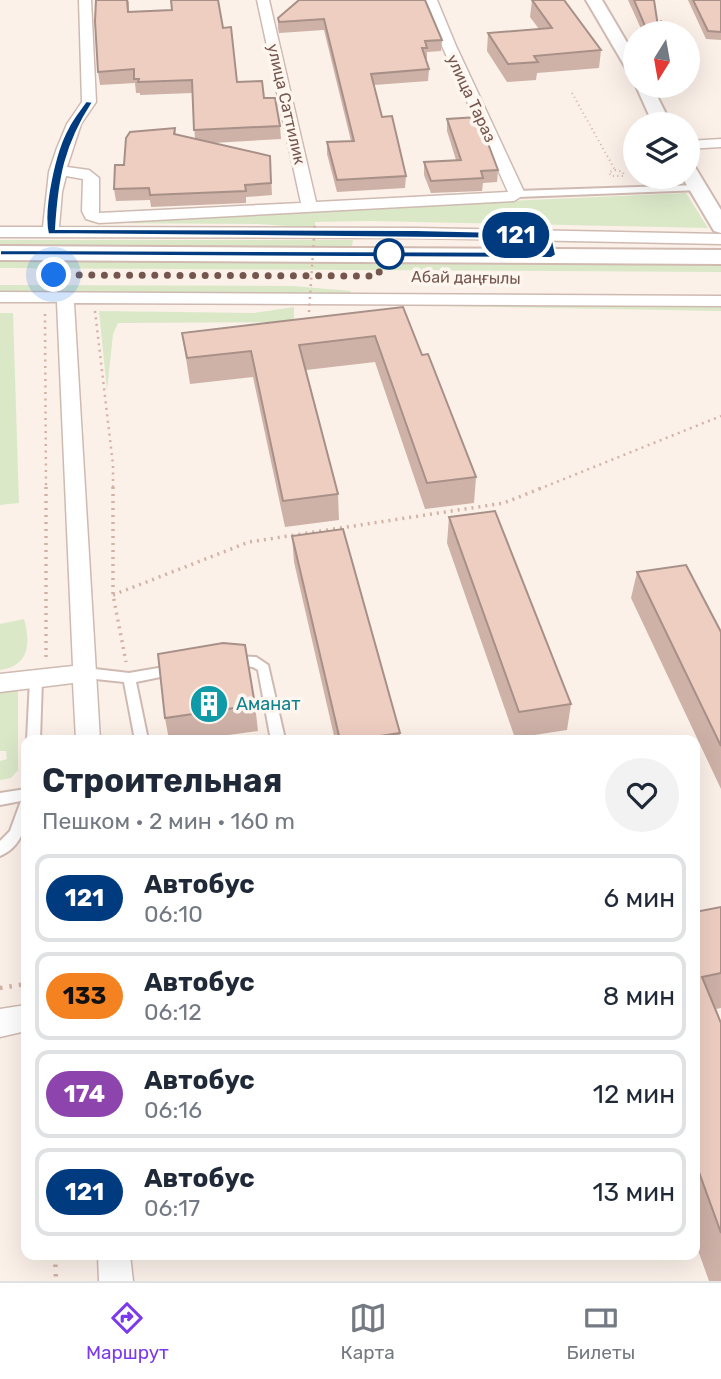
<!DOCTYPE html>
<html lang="ru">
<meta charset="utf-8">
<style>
:root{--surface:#fff;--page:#f2f2f3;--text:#1f2937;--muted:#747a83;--line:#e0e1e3;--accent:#7c3aed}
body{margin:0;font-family:Rubik,sans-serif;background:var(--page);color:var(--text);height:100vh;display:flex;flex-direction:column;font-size:26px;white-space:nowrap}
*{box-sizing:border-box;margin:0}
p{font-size:23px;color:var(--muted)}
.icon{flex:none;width:38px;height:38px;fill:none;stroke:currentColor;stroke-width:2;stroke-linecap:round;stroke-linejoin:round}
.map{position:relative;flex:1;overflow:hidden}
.drawer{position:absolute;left:21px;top:735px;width:679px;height:525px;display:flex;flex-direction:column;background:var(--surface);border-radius:14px;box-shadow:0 7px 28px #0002}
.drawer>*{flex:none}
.badge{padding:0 14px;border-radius:23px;font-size:24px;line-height:46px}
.needle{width:46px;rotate:191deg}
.controls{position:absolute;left:623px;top:21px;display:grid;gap:14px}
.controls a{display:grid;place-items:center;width:77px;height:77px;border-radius:50%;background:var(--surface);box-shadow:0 7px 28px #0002;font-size:35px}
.you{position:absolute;width:35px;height:35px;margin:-18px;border:5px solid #fff;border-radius:50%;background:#1a73e8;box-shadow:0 0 0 10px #1a73e833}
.map>.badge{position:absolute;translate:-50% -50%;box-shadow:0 0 0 4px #fff}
.round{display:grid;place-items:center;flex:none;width:74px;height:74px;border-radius:37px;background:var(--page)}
.overview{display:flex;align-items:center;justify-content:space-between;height:119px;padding:0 21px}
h1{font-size:33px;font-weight:700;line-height:52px}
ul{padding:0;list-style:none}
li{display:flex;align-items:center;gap:21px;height:88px;margin:0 14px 10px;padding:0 7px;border:4px solid var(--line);border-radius:14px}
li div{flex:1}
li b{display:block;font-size:26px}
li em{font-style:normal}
li .badge{min-width:77px;font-weight:700;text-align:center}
.tab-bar{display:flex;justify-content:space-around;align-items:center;height:98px;border-top:2px solid var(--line);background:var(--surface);font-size:19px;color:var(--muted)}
.tab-bar a{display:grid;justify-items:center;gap:4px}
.tab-bar .current{color:var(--accent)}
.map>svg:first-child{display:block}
.green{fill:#dae8c8}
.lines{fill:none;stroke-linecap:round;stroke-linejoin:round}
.service-casing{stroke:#cfbab2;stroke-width:4}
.minor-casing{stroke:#cfbab2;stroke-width:3}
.tertiary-casing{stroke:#cfbab2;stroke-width:4}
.secondary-casing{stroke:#d1bab0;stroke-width:4}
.path-far3{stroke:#d4b1a5;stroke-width:2;stroke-dasharray:1 3.5;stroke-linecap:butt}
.path-far2{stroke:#d4b1a5;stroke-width:2.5;stroke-dasharray:2 4.5;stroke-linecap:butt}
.path-far1{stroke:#d4b1a5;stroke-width:3.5;stroke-dasharray:2 5;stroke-linecap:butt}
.path{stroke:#d4b1a5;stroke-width:4.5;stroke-dasharray:2.5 7;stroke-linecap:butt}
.service{fill:#fff;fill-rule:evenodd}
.minor{fill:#fff;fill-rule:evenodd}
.tertiary{fill:#fff;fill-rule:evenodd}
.secondary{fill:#fff;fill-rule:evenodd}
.path-bridge{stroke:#d4b1a5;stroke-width:2.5;stroke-dasharray:2 4.5;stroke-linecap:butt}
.wall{fill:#ceb1a7}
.building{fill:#efcec2;stroke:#a79088;stroke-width:2}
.line{fill:#003b80;stroke:#fff;stroke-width:2}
.walk{stroke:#74564e;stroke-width:7;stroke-dasharray:0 12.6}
.stop-dot{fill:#fff;stroke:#003b80;stroke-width:3.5}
.labels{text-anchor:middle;stroke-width:7;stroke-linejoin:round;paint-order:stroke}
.far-street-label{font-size:16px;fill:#74564e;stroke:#fef6ef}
.culture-label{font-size:18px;fill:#0d838f;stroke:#fef6ef;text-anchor:start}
</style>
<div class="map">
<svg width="721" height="1281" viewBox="0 0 721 1281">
<rect width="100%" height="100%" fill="#fbf1e9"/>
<g class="green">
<path d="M686,193l22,35 -338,-7 -55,1v6l-57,-4 -166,-1 -2,-3z"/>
<path d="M0,240h353l-1,6 -352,3z"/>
<path d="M0,260l721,5v7l-721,-4z"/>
<path d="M0,285l293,1 58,5 -2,4h-349z"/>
<path d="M429,303l292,1v7l-276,-5z"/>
<path d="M294,307v15l-176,1 -5,11 -6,57 -8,-80 155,2z"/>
<path d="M0,313h13l6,190 -19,2z"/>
<path d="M24,619c7,25 5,47 -24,51v-46z"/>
<path d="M8,690l10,1v79l-7,8 -11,2v-19l7,-2 -1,-8h-6v-60z"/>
</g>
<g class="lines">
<g class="service-casing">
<g id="service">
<path d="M698,185l4,3 -1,2 -184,7 -4,-3 4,-3z"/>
<path d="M232,656l24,1 12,8 16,70 -3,5h-13l2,-5 -12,-65 -5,-3 -25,-3 -2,-3 2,-3z"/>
<path d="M176,665l4,2 2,3 -2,3 -44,9 12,58h-13l-11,-58 -38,-4 -4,-2 -2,-3 2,-3 4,-2 43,5z"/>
<path d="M36,674l4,2 2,3 -2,61h-13l3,-61 2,-3z"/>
<path d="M26,789c1,26 2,55 -26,67v-15l10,-10 11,-30 -21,4v-12z"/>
</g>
</g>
<g class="minor-casing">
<g id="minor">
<path d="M79,0h12l5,102 -15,22 -14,43 22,3 10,8v35l202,-10 -44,-203h12l47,202 192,-10 -66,-146 -17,-46h12l19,46 69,148 -11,7 -415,22 -13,-4 -4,-8 1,-32 -17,-3 -4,16 -3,35 357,1 305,6v10l-305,-6 -416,-1v-10h43l6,-55 8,-24 10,-24 15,-22z"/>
<path d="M721,139v8l-33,2v-8z"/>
<path d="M0,292l721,4v10l-647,-3 26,437h-24l-3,-57 -73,9v-18l73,-8 -16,-364h-57z"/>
<path d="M26,1005v26l-26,6v-28z"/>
<path d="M98,1255h32l3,26h-34z"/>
</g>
</g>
<g class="tertiary-casing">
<g id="tertiary">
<path d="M586,0h16l33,56v19l-8,-5z"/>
<path d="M636,86h16l19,38h-18z"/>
<path d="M688,165l7,2 26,43v23l-7,-2 -32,-54h6z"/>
</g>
</g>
<g class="secondary-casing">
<path id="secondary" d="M0,246l721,4v14l-721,-4z"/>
</g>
<g class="path-far3">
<path d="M661,20v13"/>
<path d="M572,93l43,77"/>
<path d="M615,170l8,2 1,4h-13l-2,-4z"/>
</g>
<g class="path-far2">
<path d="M95,311l18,154v24"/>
<path d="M45,314l1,175"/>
<path d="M539,489l182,-73"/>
</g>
<g class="path-far1">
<path d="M46,487v173"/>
<path d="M113,487v108l13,67"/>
<path d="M113,595l136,-53 255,-39 40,-16"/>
</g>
<g class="path">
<path d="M0,988l26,-4"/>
<path d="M55,1255l1,26"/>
</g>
<use href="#service" class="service"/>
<use href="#minor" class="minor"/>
<use href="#tertiary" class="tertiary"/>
<use href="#secondary" class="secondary"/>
<path class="path-bridge" d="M309,312l6,-90"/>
</g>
<g class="wall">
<path d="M129,0v11l94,17 14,54 27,16 16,28 1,13 -68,4 57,13 2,39 -26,2v6l-95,4 -1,-7 -34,1 -2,-12 10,-24 51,-37 1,7 19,4 -3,-46 -52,2v-2h-4l-1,-10 -35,2 -2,-13z"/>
<path d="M299,0l143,40 -1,11 -14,1v7h-2l4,10 -1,12 -54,4 8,32 24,59 -1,12 -68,4 -10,-38v-12l24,-1 -27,-111 -45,3 -1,-5v-10z"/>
<path d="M532,0l69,50 -2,18 -62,5 -1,7 -29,2 -20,-31 1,-18 51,-4 -9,-12z"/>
<path d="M628,0h26l5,33h-16z"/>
<path d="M688,0h33v40l-15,-1z"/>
<path d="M447,119l51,51 -1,12 -14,1 -1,8 -51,2 -7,-18v-13l32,-2 -9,-29z"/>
<path d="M403,307l19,48 54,122 -2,26 -49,6 -50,-147 -69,8 32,124 1,26 -54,7 -32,-150 -63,7 -8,-51z"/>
<path d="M449,517l122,187 -4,26 -52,8 -68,-195z"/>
<path d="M292,536l108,197 -1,7h-64l-41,-178z"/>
<path d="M637,572l84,60v157l-90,-191z"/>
<path d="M255,705l3,26 -66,9h-23l-4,-22z"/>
<path d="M721,907v101l-5,1 5,14v258h-12l-14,-39v-330z"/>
</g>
<g class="building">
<path d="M96,0h31l1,12 44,-2 -1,-10h47l5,28 8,-1 6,55 25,-1 2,17h11l5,28 -86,4 -2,-50 -54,2 1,-3h-5v-10l-36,3 -3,-51z"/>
<path d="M299,0h126l17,40 -17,1 2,7h-5l7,21 -58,5 11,43 10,-1 14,60 -69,4 -10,-38 27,-1 -30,-122 -45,3 -1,-4z"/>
<path d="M532,0h32l37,50 -67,6 4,6 -30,2 -20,-31 64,-5z"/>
<path d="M634,0h20l5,33h-11z"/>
<path d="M693,0h28v32l-13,-1z"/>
<path d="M478,117l20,53 -17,1 2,7 -52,3 -7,-19 37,-2 -14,-41z"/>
<path d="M175,128l-1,6 96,22 1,27 -26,2 1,6 -96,4 -1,-7 -35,1 1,-24h9l2,-27 4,-6z"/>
<path d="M403,307l19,48 6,-1 48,123 -49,6 -52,-147 -76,9 39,149 -55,7 -32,-150 -64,7 -5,-25z"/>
<path d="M495,511l76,193 -52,8 -70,-195z"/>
<path d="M343,529l57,204 -46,7h-14l-48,-204z"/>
<path d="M686,565l35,67v114l-84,-174z"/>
<path d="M223,643l22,2 10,60 -90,13 -7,-64z"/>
<path d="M721,907v66l-19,4 19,46v210l-26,-72v-249z"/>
</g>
<path class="line" d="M86,101l7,1c-28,43 -34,77 -37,127l360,1 132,3 4,3 4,19 -5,3 -551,-3v-5l545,2 -2,-13 -495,-5c-6,-25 7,-83 20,-106 5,-10 12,-18 18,-27z"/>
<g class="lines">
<path class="walk" d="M54,275l323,1 12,-22"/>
</g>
<defs>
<g id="building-disc" transform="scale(2.0125)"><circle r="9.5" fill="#0f9aa8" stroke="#fef6ef"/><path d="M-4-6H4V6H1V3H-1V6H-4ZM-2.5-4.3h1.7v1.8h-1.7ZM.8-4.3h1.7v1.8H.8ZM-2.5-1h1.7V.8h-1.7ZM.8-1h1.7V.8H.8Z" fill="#fff"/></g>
</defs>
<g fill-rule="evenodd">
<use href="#building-disc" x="209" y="704"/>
</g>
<circle class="stop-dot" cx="389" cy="254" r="14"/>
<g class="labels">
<g class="far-street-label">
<text transform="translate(472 98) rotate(65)" y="6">улица Тараз</text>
<text transform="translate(287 104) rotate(77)" y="6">улица Саттилик</text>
<text transform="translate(466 277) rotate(1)" y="6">Абай даңғылы</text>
</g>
<g class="culture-label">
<text x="236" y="710">Аманат</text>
</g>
</g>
</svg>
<div class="controls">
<a><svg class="needle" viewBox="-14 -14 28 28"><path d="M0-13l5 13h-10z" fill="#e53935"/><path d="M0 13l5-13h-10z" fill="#747a83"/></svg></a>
<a><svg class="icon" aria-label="layers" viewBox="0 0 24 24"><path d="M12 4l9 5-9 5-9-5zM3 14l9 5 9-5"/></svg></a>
</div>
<div class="you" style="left:54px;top:275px"></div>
<b class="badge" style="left:516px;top:235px;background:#003b80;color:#fff">121</b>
<section class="drawer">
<div class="overview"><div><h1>Строительная</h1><p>Пешком · 2 мин · 160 m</p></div><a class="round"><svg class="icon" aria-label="heart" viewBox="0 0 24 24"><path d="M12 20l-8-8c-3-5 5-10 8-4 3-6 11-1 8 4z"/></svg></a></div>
<ul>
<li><span class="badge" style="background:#003b80;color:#fff">121</span><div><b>Автобус</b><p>06:10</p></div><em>6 мин</em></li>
<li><span class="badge" style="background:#f58220;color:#111">133</span><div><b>Автобус</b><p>06:12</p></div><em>8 мин</em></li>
<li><span class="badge" style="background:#8e44ad;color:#fff">174</span><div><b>Автобус</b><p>06:16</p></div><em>12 мин</em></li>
<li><span class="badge" style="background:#003b80;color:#fff">121</span><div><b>Автобус</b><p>06:17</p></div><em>13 мин</em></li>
</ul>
</section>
</div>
<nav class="tab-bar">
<a class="current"><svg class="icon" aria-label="directions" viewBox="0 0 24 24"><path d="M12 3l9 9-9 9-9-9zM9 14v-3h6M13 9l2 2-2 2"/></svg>Маршрут</a>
<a><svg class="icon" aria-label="map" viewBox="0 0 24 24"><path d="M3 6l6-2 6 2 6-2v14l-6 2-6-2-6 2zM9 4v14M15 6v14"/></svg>Карта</a>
<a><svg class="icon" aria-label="tickets" viewBox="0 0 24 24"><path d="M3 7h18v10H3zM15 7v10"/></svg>Билеты</a>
</nav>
